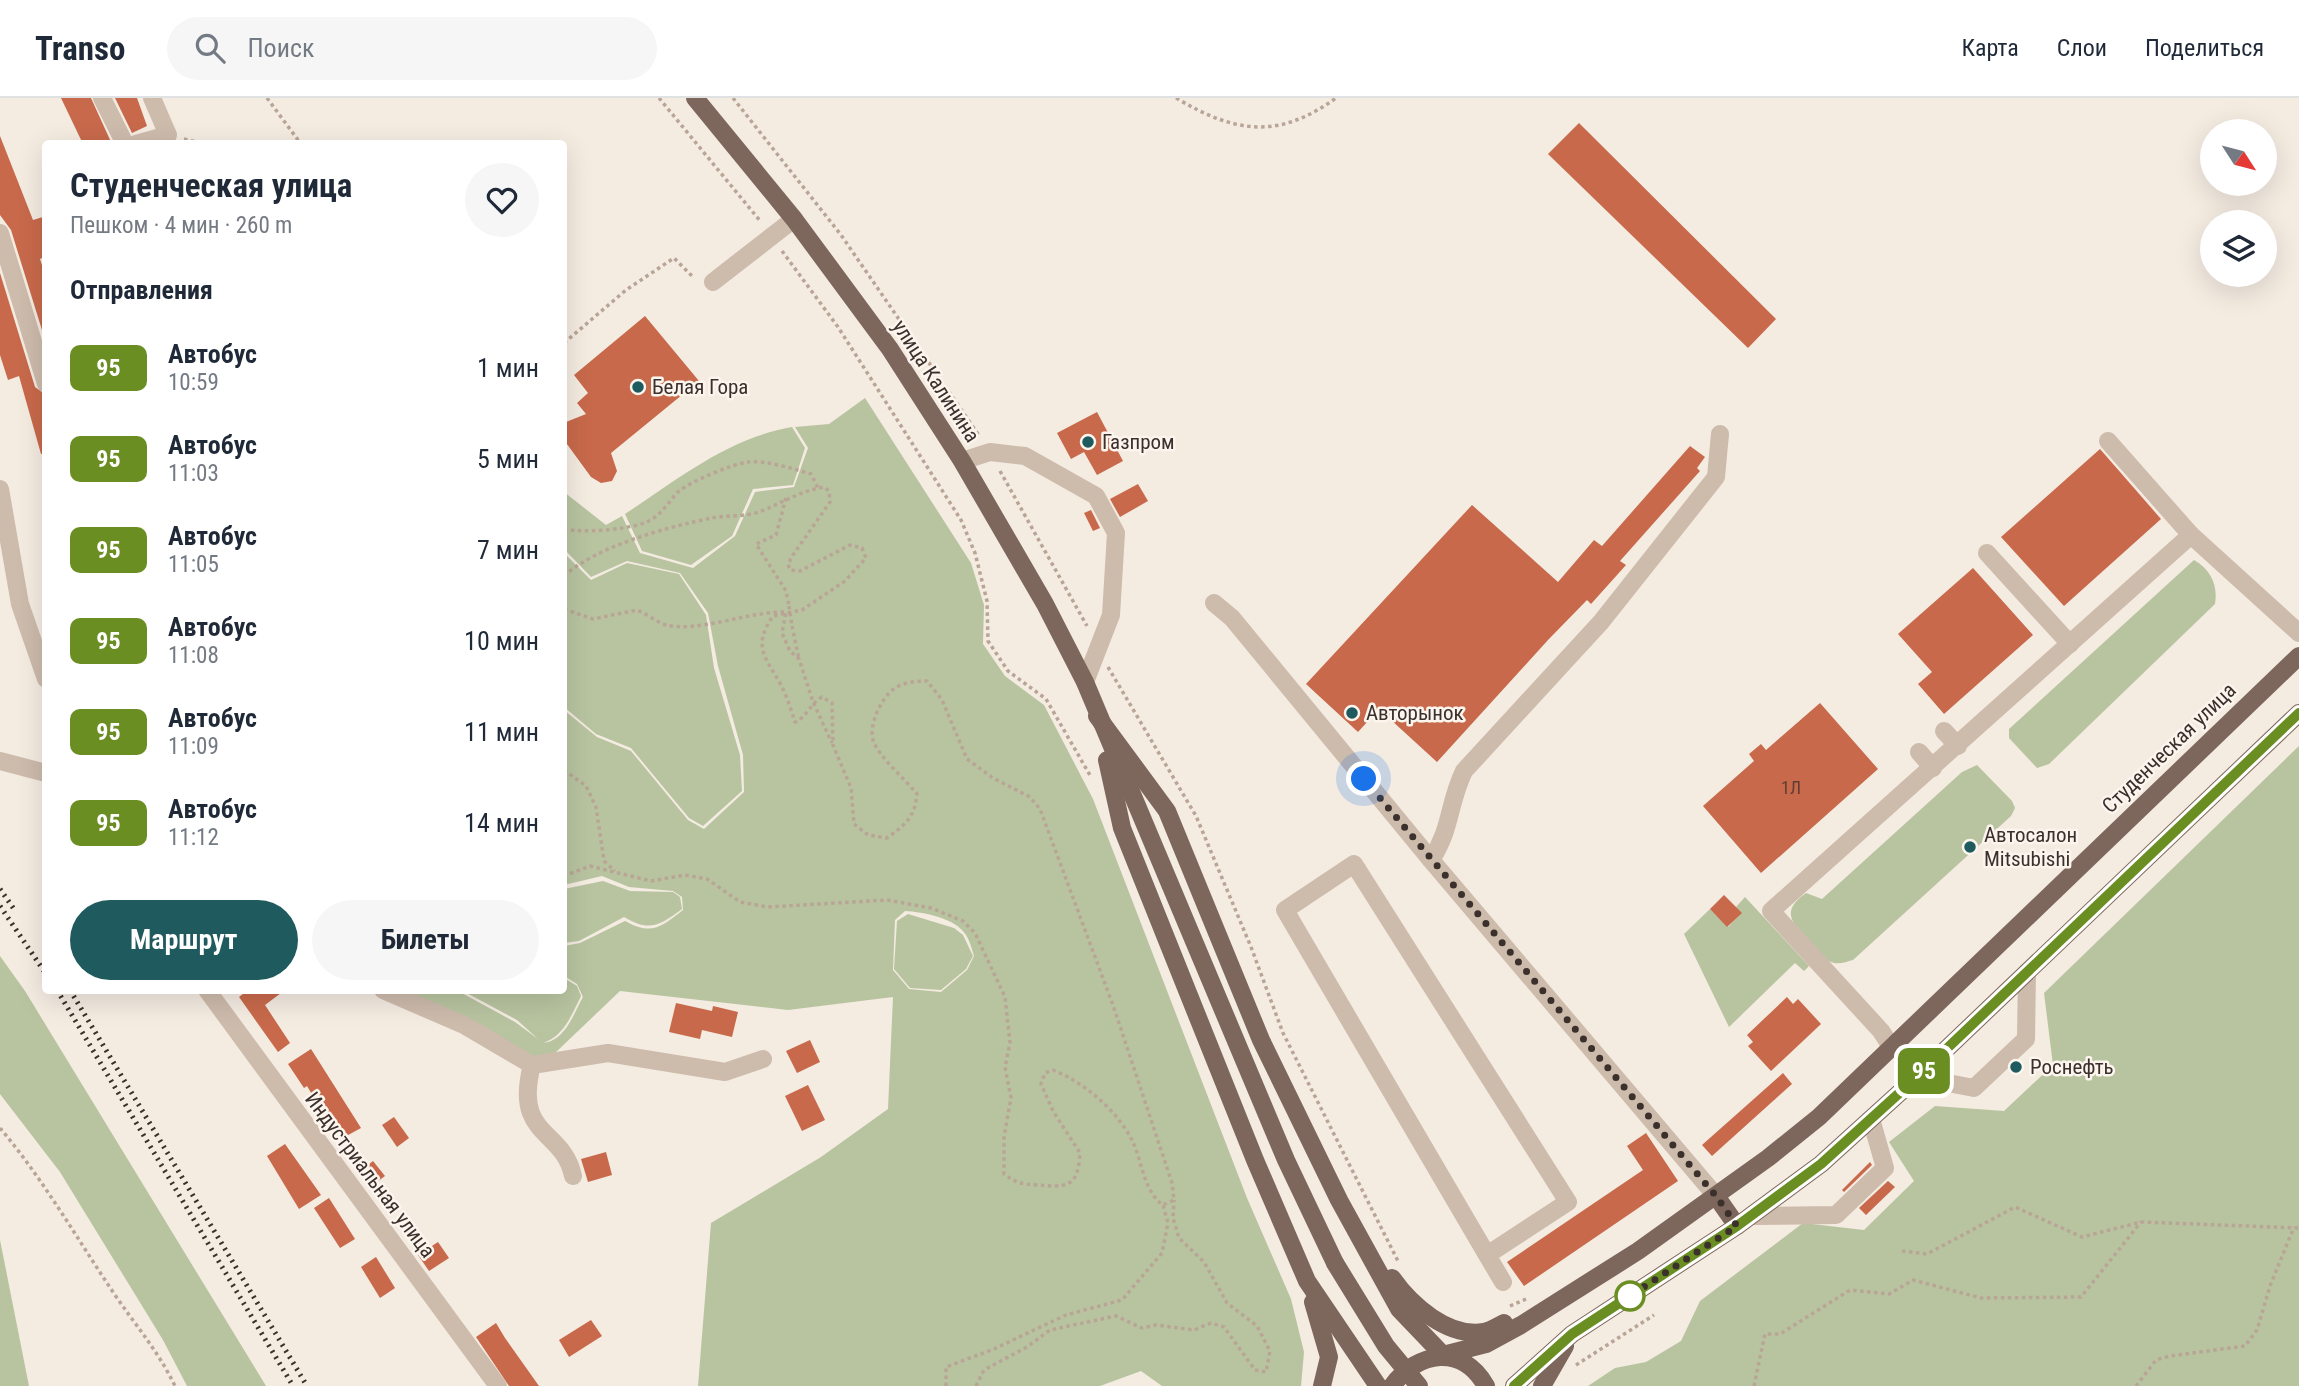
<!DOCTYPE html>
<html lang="ru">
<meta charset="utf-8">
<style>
:root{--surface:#fff;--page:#f6f6f7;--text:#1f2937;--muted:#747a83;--line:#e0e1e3;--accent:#1f5a5e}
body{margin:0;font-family:"Roboto Condensed",sans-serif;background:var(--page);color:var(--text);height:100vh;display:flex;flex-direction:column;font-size:26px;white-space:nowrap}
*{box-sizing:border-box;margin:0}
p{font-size:23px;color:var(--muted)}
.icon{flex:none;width:38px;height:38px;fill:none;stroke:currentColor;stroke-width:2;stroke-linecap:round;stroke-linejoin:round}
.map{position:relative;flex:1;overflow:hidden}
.details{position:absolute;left:42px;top:42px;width:525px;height:854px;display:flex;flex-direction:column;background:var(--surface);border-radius:7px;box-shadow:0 7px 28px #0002}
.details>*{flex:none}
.badge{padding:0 14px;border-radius:10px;font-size:24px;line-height:46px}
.needle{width:46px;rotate:126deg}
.fabs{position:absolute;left:2200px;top:21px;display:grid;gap:14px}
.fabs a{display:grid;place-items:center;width:77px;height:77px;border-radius:50%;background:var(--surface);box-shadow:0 7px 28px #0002;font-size:35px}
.you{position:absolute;width:35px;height:35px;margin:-18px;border:5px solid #fff;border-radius:50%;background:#1a73e8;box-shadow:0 0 0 10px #1a73e833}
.map>.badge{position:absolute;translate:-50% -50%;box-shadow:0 0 0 4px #fff}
h2{padding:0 28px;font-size:26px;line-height:63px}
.round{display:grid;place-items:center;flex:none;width:74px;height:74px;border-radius:37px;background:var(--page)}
.overview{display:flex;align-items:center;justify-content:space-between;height:119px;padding:0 28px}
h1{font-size:33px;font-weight:700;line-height:52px}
.action{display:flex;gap:14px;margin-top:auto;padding:14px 28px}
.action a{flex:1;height:80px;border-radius:42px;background:var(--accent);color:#fff;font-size:28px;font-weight:700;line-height:80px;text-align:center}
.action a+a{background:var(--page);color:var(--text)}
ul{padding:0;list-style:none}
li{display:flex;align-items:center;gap:21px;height:91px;padding:0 28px}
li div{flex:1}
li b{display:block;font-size:26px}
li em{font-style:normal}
li .badge{min-width:77px;font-weight:700;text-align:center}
header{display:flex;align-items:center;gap:42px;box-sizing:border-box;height:98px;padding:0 35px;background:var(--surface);border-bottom:2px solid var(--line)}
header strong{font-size:33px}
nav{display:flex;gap:38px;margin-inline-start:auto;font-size:24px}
.search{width:490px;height:63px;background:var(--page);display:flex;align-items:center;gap:18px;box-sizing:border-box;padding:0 24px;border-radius:38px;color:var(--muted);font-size:26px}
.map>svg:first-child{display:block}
.green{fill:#b8c4a0;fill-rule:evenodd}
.building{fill:#c8694b}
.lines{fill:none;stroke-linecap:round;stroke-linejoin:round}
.path{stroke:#b9a596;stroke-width:3.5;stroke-dasharray:3.5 3.5;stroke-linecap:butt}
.minor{stroke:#cdbbac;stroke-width:18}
.major{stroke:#7d675c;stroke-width:18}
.rail{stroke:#3b302b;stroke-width:5;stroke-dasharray:2 5;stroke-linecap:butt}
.path-bridge{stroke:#b9a596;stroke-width:3.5;stroke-dasharray:3.5 3.5;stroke-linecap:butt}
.major-bridge{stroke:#7d675c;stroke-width:18}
.line-casing{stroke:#fff;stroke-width:16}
.line{stroke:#6b8e23;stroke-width:10}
.walk{stroke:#3b302b;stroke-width:7;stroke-dasharray:0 12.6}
.poi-dot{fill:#1f5a5e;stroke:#fbf5ee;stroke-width:2.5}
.stop-dot{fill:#fff;stroke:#6b8e23;stroke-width:3.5}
.labels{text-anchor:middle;stroke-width:5;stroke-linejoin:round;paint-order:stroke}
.number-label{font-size:18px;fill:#5e3e33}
.street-label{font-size:21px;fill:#3b302b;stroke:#fbf5ee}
.poi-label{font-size:21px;fill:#3b302b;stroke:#fbf5ee;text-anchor:start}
</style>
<header>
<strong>Transo</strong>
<div class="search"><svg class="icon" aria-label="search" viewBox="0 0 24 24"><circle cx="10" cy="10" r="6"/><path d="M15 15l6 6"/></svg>Поиск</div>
<nav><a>Карта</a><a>Слои</a><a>Поделиться</a></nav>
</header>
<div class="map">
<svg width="2299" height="1288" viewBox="0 0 2299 1288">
<rect width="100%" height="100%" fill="#f4ebe1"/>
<g class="green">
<path d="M865,300l106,165 13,42 -1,39 22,32 39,29 49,94 154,399 44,101 13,53 -3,34h-139l-21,-15 -41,15h-402l13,-163 110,-66 67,-48 5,-112 -105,13 -168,-19 -65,62 -25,7 -142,-69h70l57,31 23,17 -21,-19 -54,-29 101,-1v-12l13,8 4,10c-10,20 -17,40 -38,47 22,-2 30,-28 40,-46l-6,-13 -13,-8v-30l16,-3 45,-22c27,15 36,6 58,-11l-1,-13 -9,-6 -44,-4 -27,-11 -38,9v-175l33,27 34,14 57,69 16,9 40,-37 -1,-37 -25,-89 -10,-53 -28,-40 -53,-12 -36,16 -27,-28v-57l42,33 16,-9 18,37 53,15 42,-32 20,-44 39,-5 14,-39 -13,-21 34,-3zM905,813c18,1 51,7 61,24 4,6 6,15 8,21l-7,14 -26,22 -32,-3 -16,-19 2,-50z"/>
<path d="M792,329l13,21 -12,37 -40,4 -21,47 -41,29 -49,-14 -17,-37c53,-35 103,-76 167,-87z"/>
<path d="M564,455l27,27 36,-17 52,11 27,41 8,53 26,87 2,36 -39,35 -14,-8 -58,-70 -35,-14 -32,-27z"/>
<path d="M2194,462c17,10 24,25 21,44l-166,160 -12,4 -28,-30v-9z"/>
<path d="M2299,648v640h-711l27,-18 31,-6 35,-21 19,-40 103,-78 61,7 50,-49 -25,-39 46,-36 69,5 49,-46 -9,-72z"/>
<path d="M1977,667l35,36 3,7 -4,8 -158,144c-7,2 -15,5 -22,2 -9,-3 -15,-13 -21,-19 -17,-20 -31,-31 -4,-50l16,6 140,-127z"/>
<path d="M603,783l27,10 43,1 7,5 2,12c-23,17 -33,23 -58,8l-45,24 -15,2v-54z"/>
<path d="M1745,799l64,69 -5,5 -9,-8 -66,64 -45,-93 26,-25 18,18 13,-14 -5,-6z"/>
<path d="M908,816l46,14 9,7 10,21 -7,13 -25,21 -31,-2 -16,-19 3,-48z"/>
<path d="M0,858l25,35 241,395h-79l-24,-46 -103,-168 -60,-78z"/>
<path d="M0,1142l29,146h-29z"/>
</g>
<g class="building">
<path d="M61,0h30l20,44 -28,2z"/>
<path d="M115,0h22l10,28 -15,7z"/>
<path d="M1579,25l197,196 -28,29 -200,-194z"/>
<path d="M0,38l33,84 13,-4v40l-6,3 6,18v66l-35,-113 -11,-15z"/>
<path d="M0,175l35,114 11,8v58l-5,1 -22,-78 -11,4 -8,-25z"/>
<path d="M645,218l54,65 -88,72 6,18 -5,10 -11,2 -10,-6 -27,-37 2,-18 20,-8 -9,-11 11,-10 -14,-18z"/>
<path d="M1097,314l26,49 -26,14 -13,-23 -13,7 -14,-26z"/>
<path d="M1690,348l15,11 -8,11 3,3 -80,90 6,4 -35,39 -4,-4 -39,40 -111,122 -58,-53 -21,23 -52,-48 166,-179 86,77 36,-42 8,6z"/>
<path d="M2100,351l61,70 -97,87 -63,-69z"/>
<path d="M1138,386l10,17 -28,16 -10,-18z"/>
<path d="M1091,412l9,18 -7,3 -9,-18z"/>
<path d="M1973,470l60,67 -89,79 -26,-30 14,-12 -34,-38z"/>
<path d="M1820,605l58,66 -117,104 -58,-67 51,-45 -5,-7 12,-10 5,6z"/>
<path d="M1724,797l18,18 -15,14 -17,-18z"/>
<path d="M248,892h37l-20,15 25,38 -12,9 -39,-55z"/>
<path d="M1787,899l6,7 5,-5 23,25 -50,47 -23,-25 5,-4 -6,-7z"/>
<path d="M676,905l36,8 1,-5 25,6 -6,25 -30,-7 -2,9 -31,-7z"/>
<path d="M810,942l10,22 -23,11 -11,-22z"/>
<path d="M311,951l50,79 -22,12 -32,-54 -3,2 -16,-24z"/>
<path d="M1783,975l9,11 -80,72 -10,-11z"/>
<path d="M808,987l17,35 -23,11 -17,-35z"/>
<path d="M394,1019l15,21 -12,9 -15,-22z"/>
<path d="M1646,1035l32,48 -154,105 -17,-24 136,-92 -16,-24z"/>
<path d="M285,1046l36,51 -22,14 -32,-53z"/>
<path d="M606,1054l6,23 -24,7 -7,-23z"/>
<path d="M373,1063l12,15 -15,11 -11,-15z"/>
<path d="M1870,1064l2,3 -28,27 -2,-2z"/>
<path d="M1888,1083l7,6 -29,28 -7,-7z"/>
<path d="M329,1100l26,41 -15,9 -26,-40z"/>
<path d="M438,1144l11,16 -20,13 -11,-16z"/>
<path d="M376,1159l19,31 -15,10 -19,-31z"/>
<path d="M591,1222l11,16 -33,21 -10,-17z"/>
<path d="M496,1225l9,15 34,48h-30l-33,-49z"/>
</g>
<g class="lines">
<g class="path">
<path d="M267,0l34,46"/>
<path d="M659,0l102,124"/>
<path d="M733,0l108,137 139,202"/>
<path d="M1176,0c59,35 102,42 160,0"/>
<path d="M184,41l20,5"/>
<path d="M782,153l56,76 123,193 14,33 12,48 1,40 20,30 38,28 45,78"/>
<path d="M564,245l62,-53 48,-32 19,19"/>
<path d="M1000,373l87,155"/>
<path d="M786,400l-10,37 -20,9 30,47 3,15"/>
<path d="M564,431c18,4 61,1 80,-6 17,-6 23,-20 35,-32 13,-10 53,-27 69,-29 18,-2 46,7 63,12l7,14"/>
<path d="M564,478c33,-30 103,-49 148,-58 15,-3 33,-1 47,-6 23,-9 41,-21 65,-25l5,4 1,11 -37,53 -5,9 2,6 10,1 50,-26 12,3 4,10 -21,23 -43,29 -29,6c-21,31 -8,40 8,69 6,11 10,25 14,37 11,-4 15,-18 27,-25l10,6 1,42 18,43 3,36 14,11 19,3c18,-13 28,-21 30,-44 -13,-16 -34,-33 -43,-51 -7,-16 7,-45 21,-55 9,-6 22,-7 32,-7l15,19 25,59 26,19 37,19 10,12 74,199 58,175 2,17 -11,5c-19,-13 -21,-43 -30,-63 -16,-32 -48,-59 -80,-72l-8,3 -4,11 12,27 27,42c-2,36 -14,34 -44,32 -14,-1 -20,-2 -32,-11v-37l7,-39 -6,-31 5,-24 -5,-46 -30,-64 -12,-12 -32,-13 -44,-8 -119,7 -28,-5 -33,-23 -22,-4 -34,6 -61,-15 -26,10"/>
<path d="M564,511l29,10 44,-9c10,4 20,12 29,15 32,8 83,-14 120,-13l-4,21 8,18 9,8 14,43 19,41"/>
<path d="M792,528l7,33"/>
<path d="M1108,569l88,149 55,131 32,86 116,230"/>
<path d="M564,672l22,16 10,21 8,54 11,10"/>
<path d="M0,1030c43,51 76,109 113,164 22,33 44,57 62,94"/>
<path d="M1902,1153l25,3 88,-47 67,30 59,-15 158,6"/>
<path d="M1510,1208l16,-7"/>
<path d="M1576,1267l78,-50"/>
<path d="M946,1288v-19l48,-18 72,-34 56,-15 40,-47 6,-30 -5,-18"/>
<path d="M976,1288l8,-16 43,-23 23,-17 66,-14 26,12 14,-3 38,5 17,-7 13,4 31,43 11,2 4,-21 -13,-25 -30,-23 -23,-41 -25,-24 -6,-20 1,-18"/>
<path d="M1754,1288l11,-52h15l70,-44 39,4 24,-14 68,18 100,-1 60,-75"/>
<path d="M2136,1288l20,-26 14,-4 75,-10 12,-16 13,-44 24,-59"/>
</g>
<g class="minor">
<path d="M102,0l23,46"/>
<path d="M136,46l32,-9 -16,-37"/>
<path d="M0,135l46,151"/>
<path d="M713,184l81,-63"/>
<path d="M2108,343l83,94"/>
<path d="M962,363l28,-9 35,4 71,40 20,37 -5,82 -26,67"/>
<path d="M0,391l20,115 26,75"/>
<path d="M1987,455l83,91"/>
<path d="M1214,505l18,15 199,242 285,336"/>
<path d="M1944,633l14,15"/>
<path d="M1919,654l14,16"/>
<path d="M0,663l46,12"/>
<path d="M1431,762c21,-32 17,-56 33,-89l137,-149 115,-145 4,-43"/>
<path d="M207,892l291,396"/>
<path d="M383,892l81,35 68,40"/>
<path d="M1892,950l-11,-17 -110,-120 420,-376 108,98"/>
<path d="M1917,979l57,11 52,-49 1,-67"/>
<path d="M573,1078c-10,-48 -60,-38 -41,-111l76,-12 117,19 38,-13"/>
<path d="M1751,1118l85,-1 49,-47 -14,-49"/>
<path d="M1487,1157l81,-53 -214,-338 -69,46 202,345 16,27"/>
</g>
<g class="major">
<path d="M695,0l99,121 96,130 72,112 83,143 40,78 201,478 49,103"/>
<path d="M1097,618l70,95 94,229 78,160 60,109 44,46 43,-11 35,-19 117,-74 130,-93 51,-41 480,-461"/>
<path d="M1107,662l15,68 133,332 52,121 71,105"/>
<path d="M1716,1098l21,30"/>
<path d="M1392,1180c19,27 56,60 92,54 6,-1 14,-6 20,-9"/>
<path d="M1313,1204l16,55 -7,29"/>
<path d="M1392,1288c26,-35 70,-42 94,0"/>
<path d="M1514,1288l58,-52 165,-108 84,-62 96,-87 382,-364"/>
<path d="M1542,1288l23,-40"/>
</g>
<g class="rail">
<path d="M0,791l16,23"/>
<path d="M0,808l46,68"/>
<path d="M57,892l236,396"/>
<path d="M70,892l237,396"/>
</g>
<path class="path-bridge" d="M789,508l3,20"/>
<path class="major-bridge" d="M1335,1165l51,83 33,40"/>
</g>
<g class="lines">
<g class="line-casing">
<path id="line" d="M1514,1288l58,-52 165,-108 84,-62 96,-87 382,-364"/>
</g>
<use href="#line" class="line"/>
<path class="walk" d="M1364,681l352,417 21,30 -107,70"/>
</g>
<g class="poi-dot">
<circle cx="638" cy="289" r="7"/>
<circle cx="1088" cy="344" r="7"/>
<circle cx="1352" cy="615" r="7"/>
<circle cx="1970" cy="749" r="7"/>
<circle cx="2016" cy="969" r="7"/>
</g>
<circle class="stop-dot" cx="1630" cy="1198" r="14"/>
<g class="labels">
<g class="number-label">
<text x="1791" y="696">1Л</text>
</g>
<g class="street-label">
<text transform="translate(936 283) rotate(57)" y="7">улица Калинина</text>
<text transform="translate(2169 650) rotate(-44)" y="7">Студенческая улица</text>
<text transform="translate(370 1077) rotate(53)" y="7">Индустриальная улица</text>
</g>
<g class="poi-label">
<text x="652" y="296">Белая Гора</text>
<text x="1102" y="351">Газпром</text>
<text x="1366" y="622">Авторынок</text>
<text x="1984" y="744">Автосалон<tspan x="1984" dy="24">Mitsubishi</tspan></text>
<text x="2030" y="976">Роснефть</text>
</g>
</g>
</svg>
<div class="fabs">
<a><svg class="needle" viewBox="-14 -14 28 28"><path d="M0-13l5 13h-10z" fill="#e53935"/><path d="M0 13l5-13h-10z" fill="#747a83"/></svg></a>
<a><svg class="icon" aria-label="layers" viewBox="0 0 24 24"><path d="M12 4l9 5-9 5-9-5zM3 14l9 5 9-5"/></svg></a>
</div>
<div class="you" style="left:1364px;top:681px"></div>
<b class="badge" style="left:1924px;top:973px;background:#6b8e23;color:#fff">95</b>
<section class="details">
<div class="overview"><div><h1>Студенческая улица</h1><p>Пешком · 4 мин · 260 m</p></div><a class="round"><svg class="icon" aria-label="heart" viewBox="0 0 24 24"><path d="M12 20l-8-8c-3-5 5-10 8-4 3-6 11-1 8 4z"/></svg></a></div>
<h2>Отправления</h2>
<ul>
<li><span class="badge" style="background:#6b8e23;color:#fff">95</span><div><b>Автобус</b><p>10:59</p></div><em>1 мин</em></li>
<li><span class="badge" style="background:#6b8e23;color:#fff">95</span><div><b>Автобус</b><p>11:03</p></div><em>5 мин</em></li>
<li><span class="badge" style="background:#6b8e23;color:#fff">95</span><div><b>Автобус</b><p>11:05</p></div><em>7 мин</em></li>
<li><span class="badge" style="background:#6b8e23;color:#fff">95</span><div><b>Автобус</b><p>11:08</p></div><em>10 мин</em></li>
<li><span class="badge" style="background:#6b8e23;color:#fff">95</span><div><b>Автобус</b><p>11:09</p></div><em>11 мин</em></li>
<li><span class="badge" style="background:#6b8e23;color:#fff">95</span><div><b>Автобус</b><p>11:12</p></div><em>14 мин</em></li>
</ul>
<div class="action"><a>Маршрут</a><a>Билеты</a></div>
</section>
</div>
